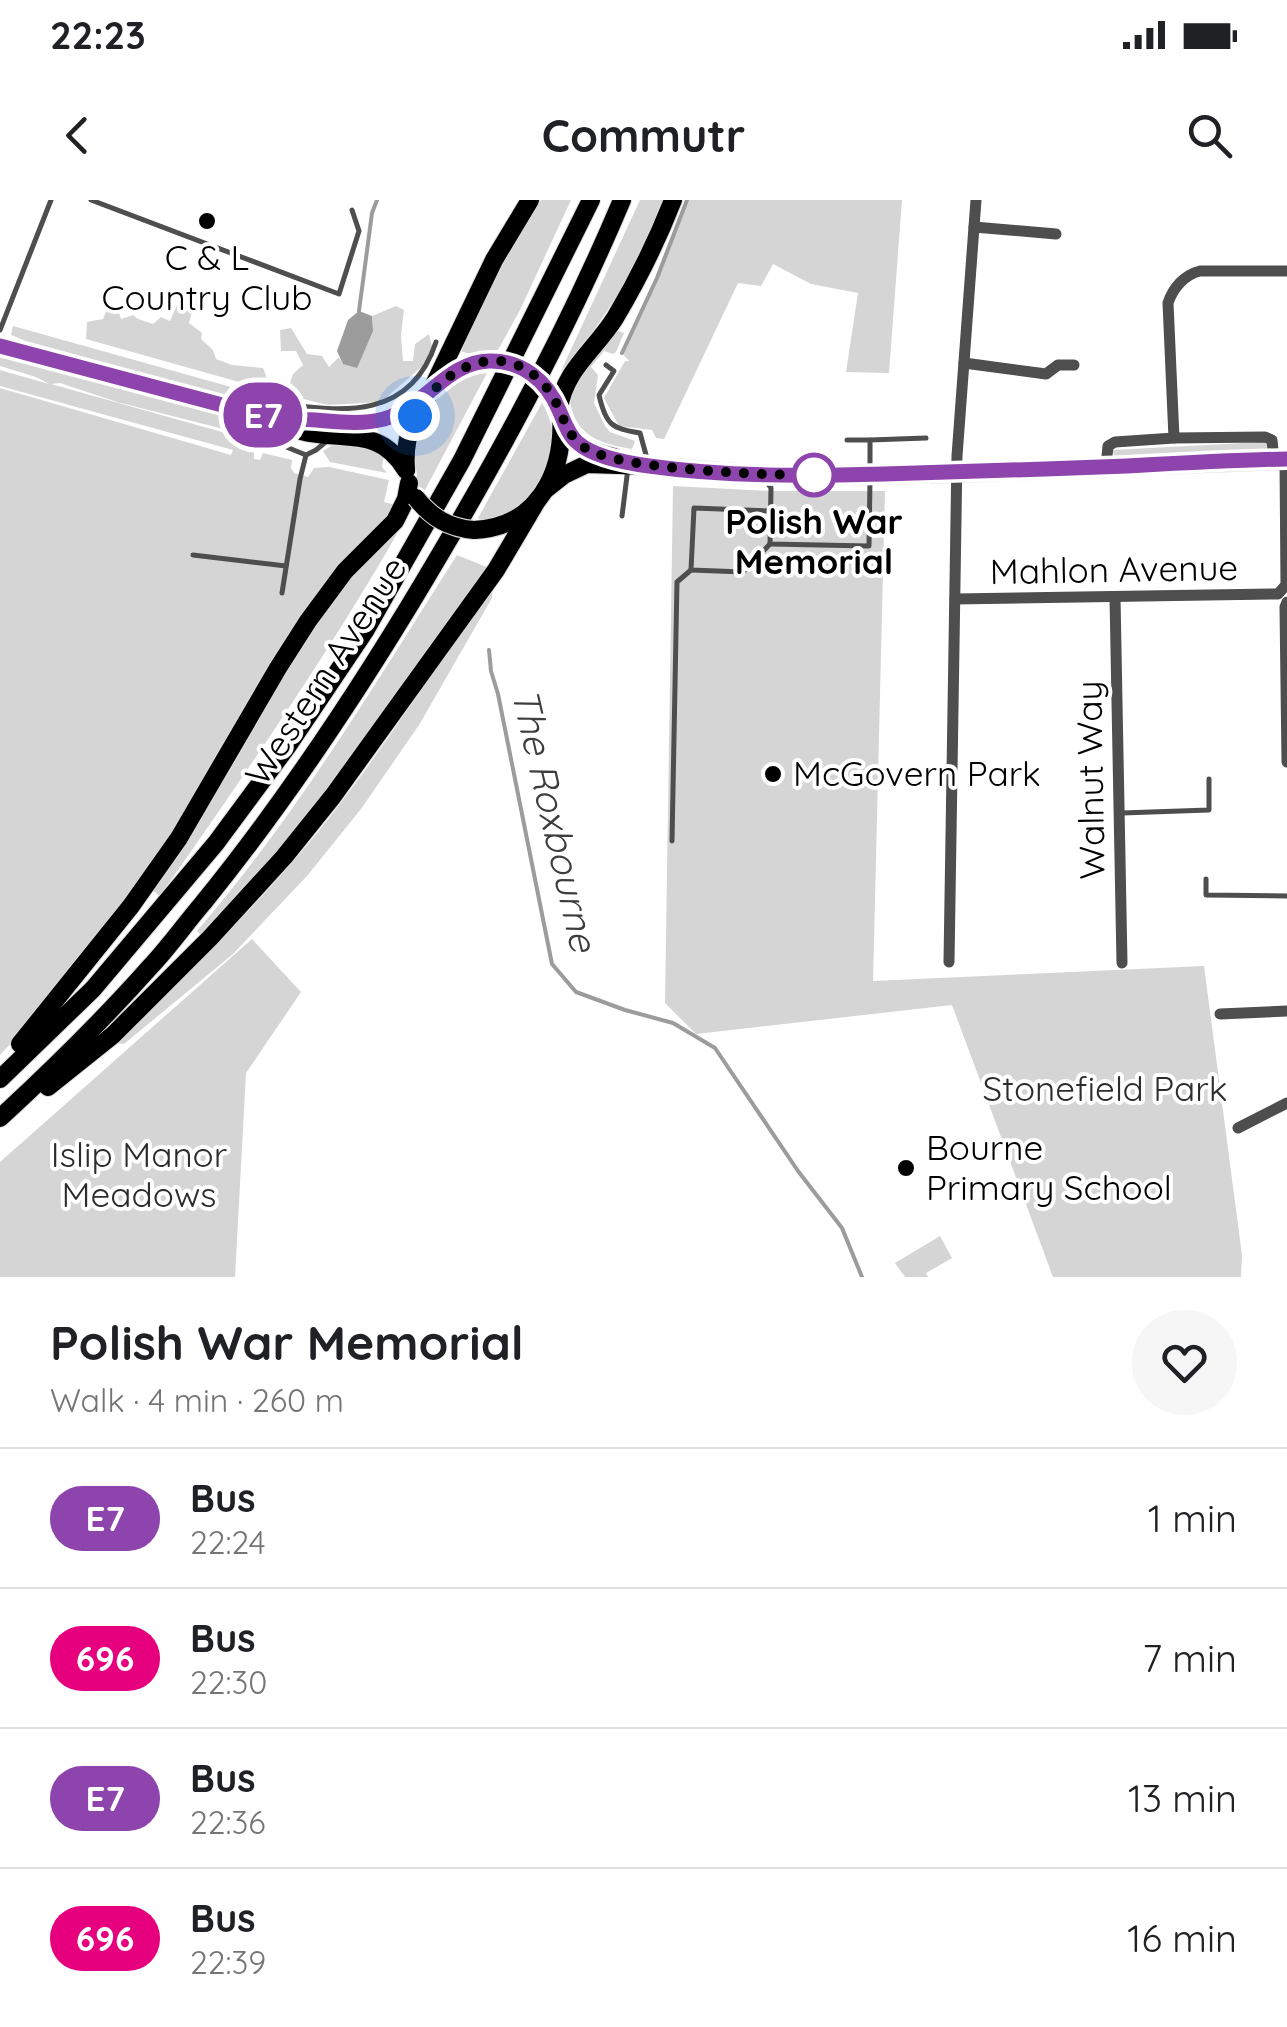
<!DOCTYPE html>
<meta charset="utf-8">
<style>
:root{--surface:#fff;--page:#f6f6f6;--text:#202124;--muted:#757577;--line:#e0e0e0}
body{margin:0;font-family:Quicksand,sans-serif;background:var(--page);color:var(--text);height:100vh;display:flex;flex-direction:column;font-size:38px;white-space:nowrap}
*{box-sizing:border-box;margin:0}
p{font-size:32px;color:var(--muted)}
.icon{flex:none;width:55px;height:55px;fill:none;stroke:currentColor;stroke-width:2;stroke-linecap:round;stroke-linejoin:round}
.map{position:relative;height:1077px;overflow:hidden}
.panel{display:flex;flex-direction:column;background:var(--surface);flex:1}
.panel>*{flex:none}
.badge{padding:0 20px;border-radius:32px;font-size:35px;line-height:65px}
.you{position:absolute;width:50px;height:50px;margin:-25px;border:8px solid #fff;border-radius:50%;background:#1a73e8;box-shadow:0 0 0 15px #1a73e833}
.map>.badge{position:absolute;translate:-50% -50%;box-shadow:0 0 0 5px #fff}
.round{display:grid;place-items:center;flex:none;width:105px;height:105px;border-radius:52px;background:var(--page)}
.headline{display:flex;align-items:center;justify-content:space-between;height:170px;padding:0 50px}
h1{font-size:48px;font-weight:800;line-height:75px}
ul{padding:0;list-style:none}
li{display:flex;align-items:center;gap:30px;height:140px;padding:0 50px;border-top:2px solid var(--line)}
li div{flex:1}
li b{display:block;font-size:38px}
li em{font-style:normal}
li .badge{min-width:110px;font-weight:700;text-align:center}
.status{display:flex;justify-content:space-between;align-items:center;height:70px;padding:0 50px;background:var(--surface);direction:ltr}
.status svg{height:28px;fill:currentColor}
header{display:flex;justify-content:space-between;align-items:center;height:130px;padding:0 50px;background:var(--surface);font-size:45px;font-weight:800}
.map>svg:first-child{display:block}
.green{fill:#d5d5d5}
.water{fill:#9c9c9c}
.lines{fill:none;stroke-linecap:round;stroke-linejoin:round}
.stream{stroke:#9c9c9c;stroke-width:4}
.primary-casing{stroke:#dbdbdb;stroke-width:20}
.trunk-casing{stroke:#dbdbdb;stroke-width:20}
.service{stroke:#4e4e4e;stroke-width:5}
.minor{stroke:#4e4e4e;stroke-width:11}
.primary{stroke:#000;stroke-width:18}
.trunk{stroke:#000;stroke-width:18}
.primary-bridge-casing{stroke:#dbdbdb;stroke-width:20;stroke-linecap:butt}
.primary-bridge{stroke:#000;stroke-width:18}
.line-casing{stroke:#fff;stroke-width:22}
.line{stroke:#8e44ad;stroke-width:15}
.walk{stroke:#000;stroke-width:10;stroke-dasharray:0 18}
.poi-dot{fill:#000;stroke:#fff;stroke-width:4}
.stop-dot{fill:#fff;stroke:#8e44ad;stroke-width:5}
.labels{text-anchor:middle;stroke-width:8;stroke-linejoin:round;paint-order:stroke}
.poi-label{font-size:35px;fill:#000;stroke:#fff;text-anchor:start}
.stop-label{font-size:35px;font-weight:bold;fill:#000;stroke:#fff}
.street-label{font-size:35px;fill:#000;stroke:#fff}
.park-label{font-size:35px;fill:#2c2c2c;stroke:#fff}
.water-label{font-size:38px;font-style:italic;fill:#3d3d3d;stroke:#fff}
</style>
<div class="status"><b>22:23</b><svg viewBox="0 0 49 12"><path d="M0 12V9h3v3zM5 12V6h3v6zM10 12V3h3v9zM15 12V0h3v12zM26 1h20v11H26zM47 4h2v5h-2z"/></svg></div>
<header><svg class="icon" aria-label="back" viewBox="0 0 24 24"><path d="M15 5l-7 7 7 7"/></svg>Commutr<svg class="icon" aria-label="search" viewBox="0 0 24 24"><circle cx="10" cy="10" r="6"/><path d="M15 15l6 6"/></svg></header>
<div class="map">
<svg width="1287" height="1077" viewBox="0 0 1287 1077">
<rect width="100%" height="100%" fill="#fff"/>
<g class="green">
<path d="M541,0h30l-51,110 -22,40 -25,4 -11,-2 1,-10 31,-67z"/>
<path d="M640,0h25c-26,63 -59,120 -104,171z"/>
<path d="M687,0h215l-13,173 -43,-1 12,-79 -47,-9 -38,-20 -12,22 -23,-3 -74,156 -8,-1 -4,-8 -33,-4 -15,-28 21,-37h4l-7,-8 35,-75z"/>
<path d="M182,94l24,1v16l-14,1 -3,11 13,10 -1,6 12,11 3,9 16,6 31,3 7,18 20,-3 3,-9 10,-9 -7,-14h-15l-1,-21 11,-2 16,26 15,2 7,11 10,-10 4,7 30,-33 -1,-15 24,-10 8,4 -3,25 2,26h10l2,-17 14,-10 5,22 -53,46 -53,3 -53,-13 -189,-53 1,-17 16,-3 3,-7 12,-3 3,10 12,-4 5,4 15,5 8,-7 9,4z"/>
<path d="M13,126l261,73 -5,9 -243,-67 -15,-6z"/>
<path d="M616,130l8,3 -8,19 -3,2 -9,-3 -13,16 7,8 -4,28 11,23 5,6 25,9 -3,8c-25,-4 -50,-10 -59,-36 -3,-8 -4,-16 -1,-24 5,-15 33,-44 44,-59z"/>
<path d="M0,151l251,70 7,4 -3,12 -138,-35 -57,-19 -9,1 203,57v18l6,1 3,-7 29,7 -1,8 3,5 14,4 6,-9 15,-1 60,13 -5,22 11,3 -7,14 -203,292 -65,100 -74,95 -46,49v-667l231,67 2,-5 -233,-64v-16l49,14 -13,-7 -36,-11z"/>
<path d="M487,173l-62,117 -7,-4c-1,-15 -5,-32 -2,-47 8,-34 37,-62 71,-66z"/>
<path d="M542,203c15,25 14,51 0,77 -4,7 -7,15 -13,20 -13,11 -29,17 -45,21l-6,-3z"/>
<path d="M1263,242l6,3 -3,8 -151,4 -3,-7z"/>
<path d="M336,243h24l24,12 -2,12 5,6 -57,-11 -7,-11z"/>
<path d="M673,286l98,5h114l-12,490 331,-15 38,289 -1,22h-188l-101,-272 -256,29 -31,-31z"/>
<path d="M402,325c-73,129 -158,250 -242,371l-8,-6 74,-113 70,-122 38,-55 36,-45z"/>
<path d="M457,355l32,13 -151,213 -64,77 -72,78 -5,-5c100,-116 178,-247 260,-376z"/>
<path d="M493,384l-1,14 -73,127 -58,84 -54,67 -74,78 -109,90 -9,-1c63,-60 125,-120 182,-186 73,-85 132,-181 196,-273z"/>
<path d="M252,739l49,53 -55,81 -11,204h-235v-115z"/>
<path d="M940,1036l12,22 -26,15 2,4h-23l-10,-14z"/>
</g>
<path class="water" d="M359,111l13,5 1,15 -16,37 -14,-4 -6,-13 11,-31z"/>
<g class="lines">
<g class="stream">
<path d="M359,111l13,-98 5,-13"/>
<path d="M622,153l35,-75 30,-78"/>
<path d="M489,450l2,21 7,23 54,270 24,28 49,18 48,13 42,25 83,123 44,57 20,49"/>
</g>
<g class="primary-casing">
<g id="primary">
<path d="M0,146l272,72c10,3 19,10 29,13 42,11 78,-6 105,39"/>
<path d="M563,218c12,28 23,33 51,39"/>
<path d="M279,220c54,-7 94,18 143,-21"/>
<path d="M406,270c-4,-53 29,-102 84,-109"/>
<path d="M545,290l19,-15 23,-11 62,2 112,9 84,1 112,-3 330,-13"/>
<path d="M474,330c65,-3 91,-59 87,-117"/>
</g>
</g>
<g class="trunk-casing">
<g id="trunk">
<path d="M431,191l63,-131 36,-60"/>
<path d="M559,209c5,-39 36,-59 56,-91 22,-37 42,-77 58,-118"/>
<path d="M20,844l111,-138 48,-68 99,-170 30,-47 37,-50 50,-50 11,-22 3,-16"/>
<path d="M0,879l93,-90 123,-146 71,-96 78,-116 97,-171 129,-260"/>
<path d="M48,887l65,-52 97,-97 74,-81 49,-61 163,-226 42,-71"/>
<path d="M0,918c52,-48 103,-98 150,-151 19,-20 35,-43 53,-64 90,-111 167,-229 239,-352 67,-113 129,-230 180,-351"/>
</g>
</g>
<g class="service">
<path d="M91,0l248,94 20,-63 -7,-21"/>
<path d="M0,130l51,-130"/>
<path d="M606,165l8,6 -15,24c7,31 13,33 41,38l8,29"/>
<path d="M274,215l5,-12c65,10 132,16 157,-61"/>
<path d="M270,225l4,17 32,13 10,-5 12,-10"/>
<path d="M847,240h23"/>
<path d="M870,269v-29l56,-2"/>
<path d="M766,281l5,7 -1,56 99,2 1,-66"/>
<path d="M622,316l6,-48"/>
<path d="M770,344l-27,28 -52,-2 3,-62 77,3"/>
<path d="M193,355l93,11"/>
<path d="M282,393l18,-114 6,-24"/>
<path d="M1122,613l87,-3v-31"/>
<path d="M672,641l5,-259 14,-12"/>
<path d="M1206,679v16l81,1"/>
</g>
<g class="minor">
<path d="M974,27l82,7"/>
<path d="M964,163l82,11 12,-9h16"/>
<path d="M1174,238l-6,-135c5,-15 16,-28 32,-32h87"/>
<path d="M1106,267l2,-21 7,-4 59,-4 91,-1 7,3 2,20"/>
<path d="M1115,397l7,366"/>
<path d="M955,399l323,-5 8,-9 -1,-125"/>
<path d="M1287,402l-2,5 2,155"/>
<path d="M949,762l8,-506 19,-256"/>
<path d="M1220,814l67,-3"/>
<path d="M1238,928l49,-25"/>
</g>
<use href="#primary" class="primary"/>
<use href="#trunk" class="trunk"/>
<g class="primary-bridge-casing">
<g id="primary-bridge">
<path d="M490,161c26,3 44,11 61,32"/>
<path d="M416,298c16,20 33,30 58,32"/>
</g>
</g>
<use href="#primary-bridge" class="primary-bridge"/>
</g>
<g class="lines">
<g class="line-casing">
<path id="line" d="M0,146l279,74c35,-4 70,8 105,-1 41,-12 63,-57 105,-58 33,-1 58,20 70,49 5,11 9,25 19,33 16,14 49,20 71,23 78,11 157,10 235,8 82,-2 162,-5 243,-8 54,-3 107,-6 160,-7"/>
</g>
<use href="#line" class="line"/>
<path class="walk" d="M415,216c26,-49 89,-80 131,-29 20,24 16,53 49,66 29,10 61,13 91,16 44,4 87,6 131,6h-3"/>
</g>
<g class="poi-dot">
<circle cx="207" cy="21" r="10"/>
<circle cx="773" cy="574" r="10"/>
<circle cx="906" cy="968" r="10"/>
</g>
<circle class="stop-dot" cx="814" cy="275" r="20"/>
<g class="labels">
<g class="poi-label">
<text x="207" y="70" text-anchor="middle">C &amp; L<tspan x="207" dy="40">Country Club</tspan></text>
<text x="793" y="586">McGovern Park</text>
<text x="926" y="960">Bourne<tspan x="926" dy="40">Primary School</tspan></text>
</g>
<g class="stop-label">
<text x="814" y="334">Polish War<tspan x="814" dy="40">Memorial</tspan></text>
</g>
<g class="street-label">
<text transform="translate(1114 370) rotate(-1)" y="12">Mahlon Avenue</text>
<text transform="translate(326 471) rotate(-57)" y="12">Western Avenue</text>
<text transform="translate(1091 580) rotate(-91)" y="12">Walnut Way</text>
</g>
<g class="park-label">
<text x="1105" y="901">Stonefield Park</text>
<text x="139" y="967">Islip Manor<tspan x="139" dy="40">Meadows</tspan></text>
</g>
<g class="water-label">
<text transform="translate(554 620) rotate(77)" y="13">The Roxbourne</text>
</g>
</g>
</svg>
<div class="you" style="left:415px;top:216px"></div>
<b class="badge" style="left:263px;top:215px;background:#8e44ad;color:#fff">E7</b>
</div>
<section class="panel">
<div class="headline"><div><h1>Polish War Memorial</h1><p>Walk · 4 min · 260 m</p></div><a class="round"><svg class="icon" aria-label="heart" viewBox="0 0 24 24"><path d="M12 20l-8-8c-3-5 5-10 8-4 3-6 11-1 8 4z"/></svg></a></div>
<ul>
<li><span class="badge" style="background:#8e44ad;color:#fff">E7</span><div><b>Bus</b><p>22:24</p></div><em>1 min</em></li>
<li><span class="badge" style="background:#e6007e;color:#fff">696</span><div><b>Bus</b><p>22:30</p></div><em>7 min</em></li>
<li><span class="badge" style="background:#8e44ad;color:#fff">E7</span><div><b>Bus</b><p>22:36</p></div><em>13 min</em></li>
<li><span class="badge" style="background:#e6007e;color:#fff">696</span><div><b>Bus</b><p>22:39</p></div><em>16 min</em></li>
</ul>
</section>
